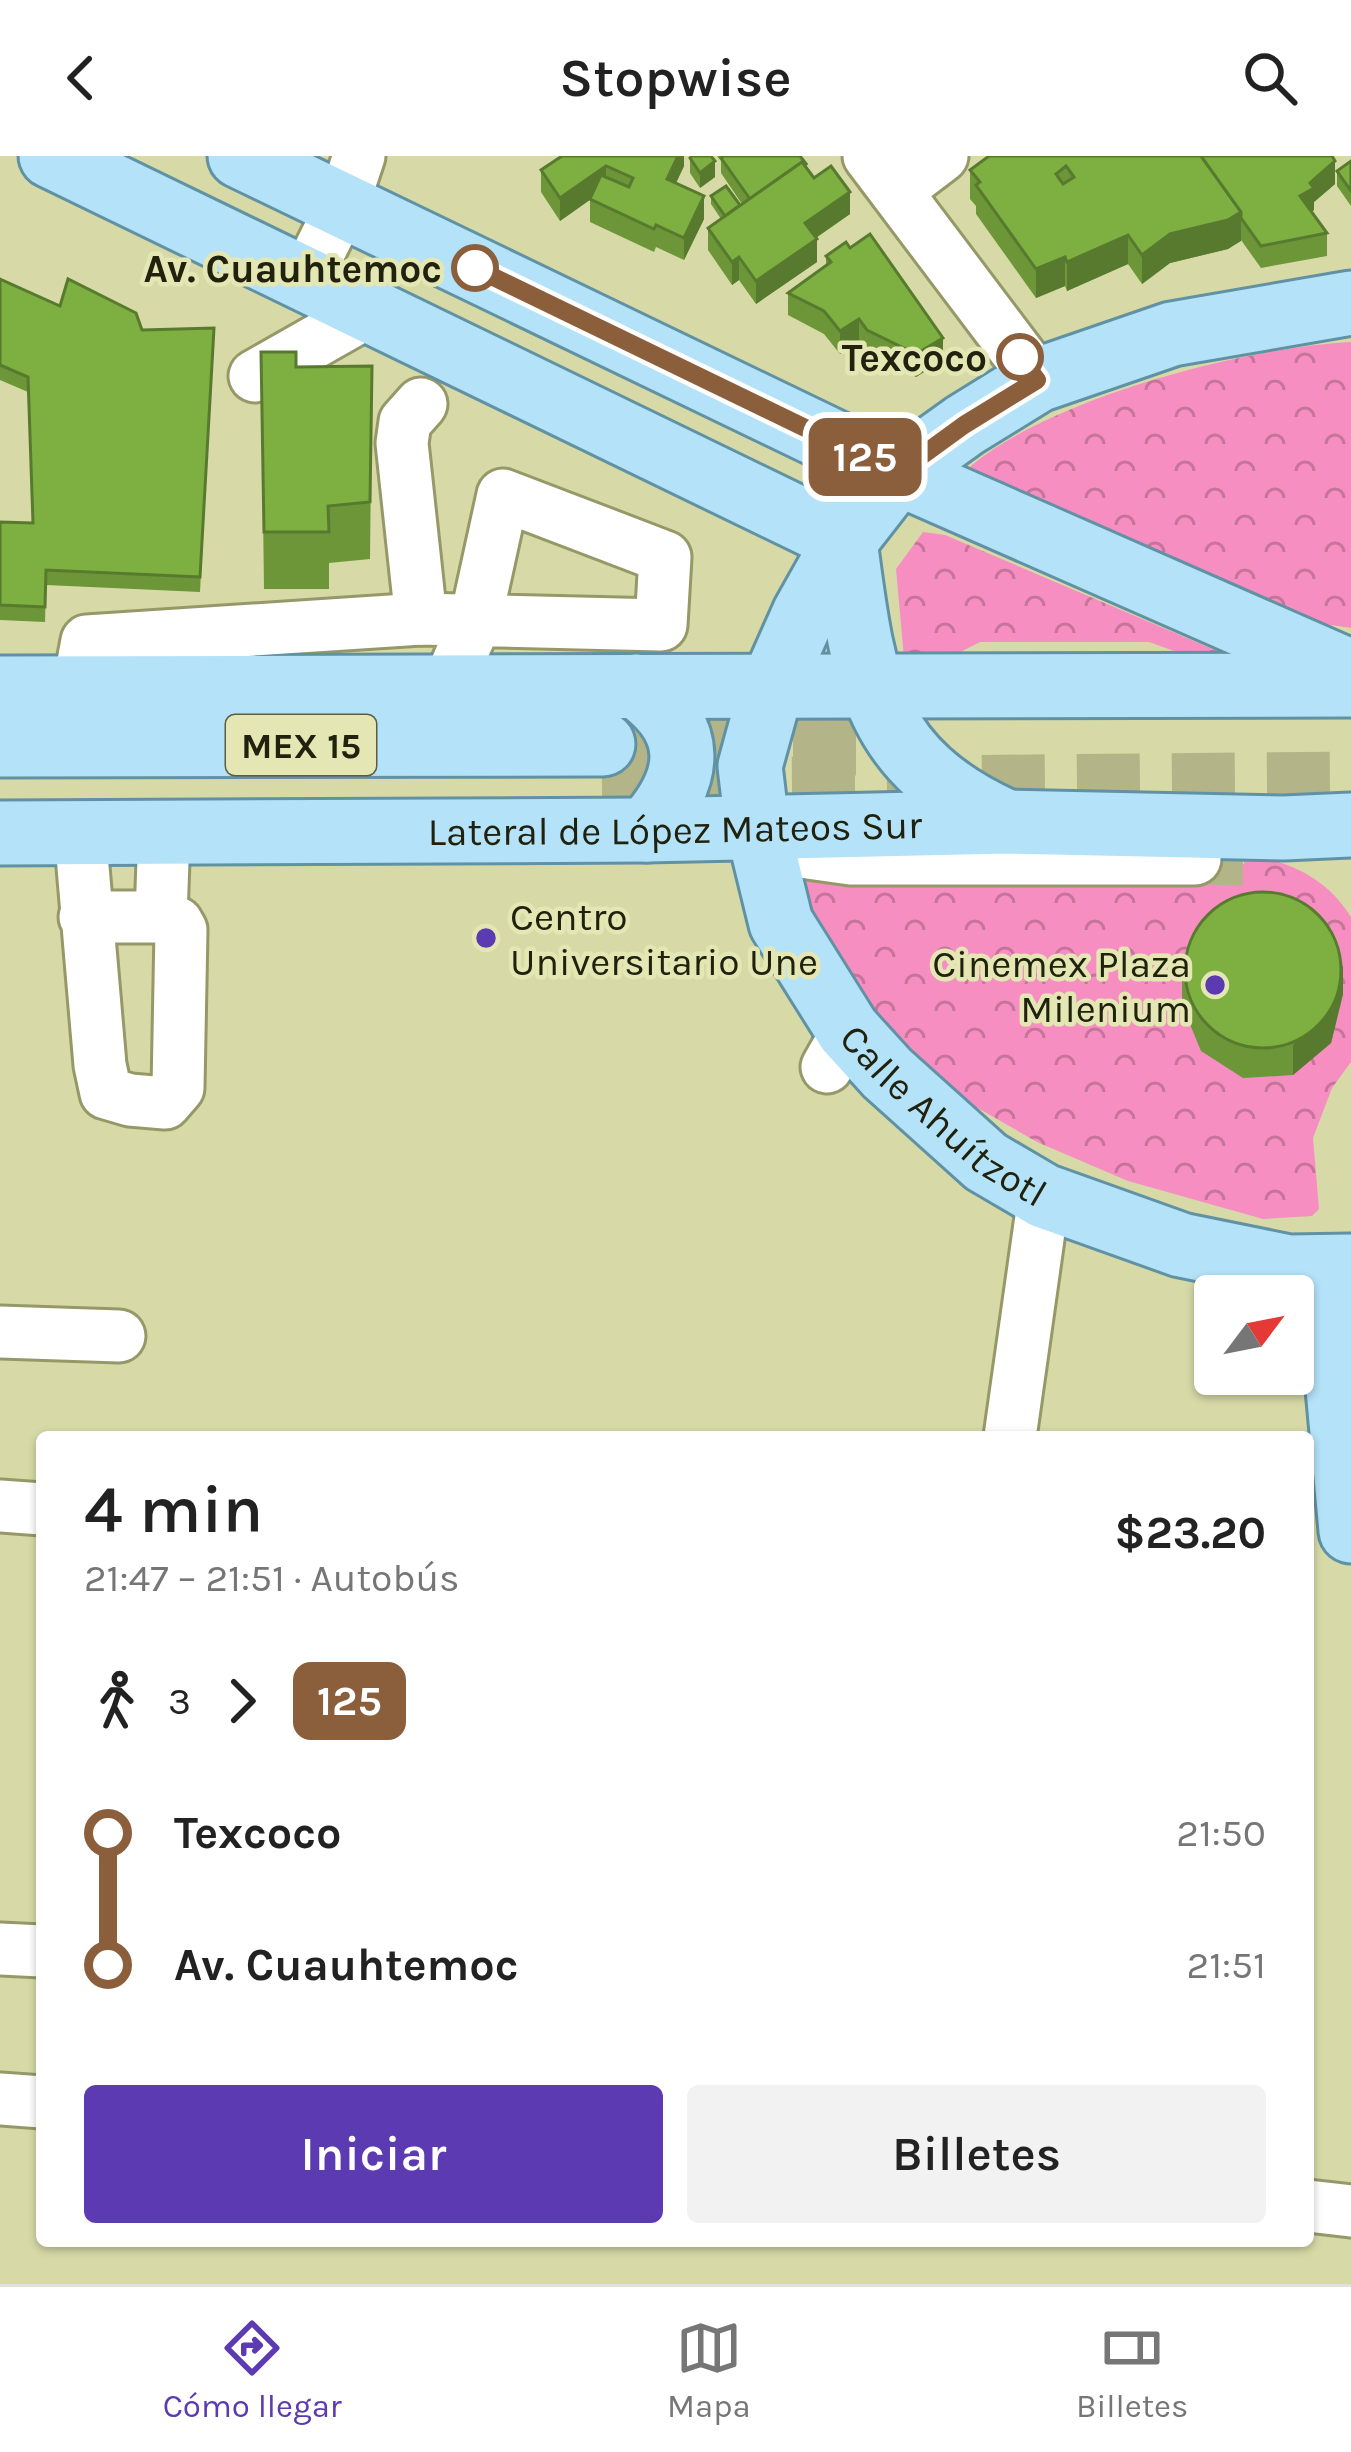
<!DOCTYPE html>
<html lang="es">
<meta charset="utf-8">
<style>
:root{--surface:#fff;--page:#f2f2f2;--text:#222;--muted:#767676;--line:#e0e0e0;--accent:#5b3ab2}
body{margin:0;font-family:Karla,sans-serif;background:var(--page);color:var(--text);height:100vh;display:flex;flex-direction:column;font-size:45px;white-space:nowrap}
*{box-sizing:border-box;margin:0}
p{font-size:39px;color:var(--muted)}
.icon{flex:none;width:66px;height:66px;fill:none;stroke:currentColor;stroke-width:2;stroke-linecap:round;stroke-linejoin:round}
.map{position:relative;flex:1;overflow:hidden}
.drawer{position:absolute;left:36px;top:1275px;width:1278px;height:816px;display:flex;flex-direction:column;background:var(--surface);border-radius:12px;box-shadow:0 3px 9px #0004}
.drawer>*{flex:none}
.badge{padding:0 24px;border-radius:18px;font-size:42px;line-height:78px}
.needle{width:78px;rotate:58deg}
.buttons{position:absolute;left:1194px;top:1119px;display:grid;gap:24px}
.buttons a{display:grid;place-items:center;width:120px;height:120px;border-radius:12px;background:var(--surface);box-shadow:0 3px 9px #0004;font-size:60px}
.map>.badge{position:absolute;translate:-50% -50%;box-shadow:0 0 0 6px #fff}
.legs{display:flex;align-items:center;gap:18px;height:132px;padding:0 48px;font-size:39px}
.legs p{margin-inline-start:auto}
.overview{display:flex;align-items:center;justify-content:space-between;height:204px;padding:0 48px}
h1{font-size:66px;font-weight:600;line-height:90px}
.cta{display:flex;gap:24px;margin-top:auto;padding:24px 48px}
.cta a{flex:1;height:138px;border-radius:12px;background:var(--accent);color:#fff;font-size:48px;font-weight:600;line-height:138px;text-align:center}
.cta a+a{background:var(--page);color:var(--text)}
ul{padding:0 48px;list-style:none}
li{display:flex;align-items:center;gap:42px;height:132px;font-size:45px}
li i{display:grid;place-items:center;width:18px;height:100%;margin:0 15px;background:currentColor}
li i::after{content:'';width:30px;height:30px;margin:-15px;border:9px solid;border-radius:50%;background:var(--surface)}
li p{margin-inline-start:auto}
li:first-child i{background:linear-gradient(#0000 50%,currentColor 0)}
li:last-child i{background:linear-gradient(currentColor 50%,#0000 0)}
header{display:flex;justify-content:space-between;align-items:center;height:156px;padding:0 48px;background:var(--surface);font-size:54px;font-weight:600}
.dock{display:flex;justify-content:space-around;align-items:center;height:168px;border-top:3px solid var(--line);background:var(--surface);font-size:33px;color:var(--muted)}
.dock a{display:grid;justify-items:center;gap:6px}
.dock .current{color:var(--accent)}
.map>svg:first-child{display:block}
.forest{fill:url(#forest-crowns)}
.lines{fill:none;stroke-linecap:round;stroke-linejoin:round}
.minor-tunnel{stroke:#b3b588;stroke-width:51;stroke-dasharray:51 26;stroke-linecap:butt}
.major-tunnel{stroke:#b3b588;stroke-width:63;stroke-dasharray:63 32;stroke-linecap:butt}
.minor-casing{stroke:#969868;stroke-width:57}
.major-casing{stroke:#6092a3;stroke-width:69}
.minor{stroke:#fff;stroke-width:51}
.major{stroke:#b4e2f8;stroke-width:63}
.wall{fill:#6c9638}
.shaded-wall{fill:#587a2e}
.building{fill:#7daf41;stroke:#587a2e;stroke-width:3;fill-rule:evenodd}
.line-1-casing{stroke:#fff;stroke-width:27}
.line-1{stroke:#8b5e3c;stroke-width:18}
.stop-1-dot{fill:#fff;stroke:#8b5e3c;stroke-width:6}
.poi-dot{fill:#5b3ab2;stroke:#e4e7b3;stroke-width:4.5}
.labels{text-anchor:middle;stroke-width:9;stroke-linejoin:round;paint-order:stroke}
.shield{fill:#e4e7b3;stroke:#5c5d40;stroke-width:3}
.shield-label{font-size:36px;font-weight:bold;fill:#21220e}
.stop-label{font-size:39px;font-weight:bold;fill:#21220e;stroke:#e4e7b3;text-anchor:end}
.street-label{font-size:39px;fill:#21220e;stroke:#e4e7b3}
.poi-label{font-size:39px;fill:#21220e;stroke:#e4e7b3;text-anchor:start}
</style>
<header><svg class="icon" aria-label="back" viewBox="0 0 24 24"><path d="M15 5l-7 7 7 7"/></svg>Stopwise<svg class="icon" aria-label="search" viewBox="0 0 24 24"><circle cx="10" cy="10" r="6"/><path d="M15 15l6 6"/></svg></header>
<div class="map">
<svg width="1351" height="2128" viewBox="0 0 1351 2128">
<defs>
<pattern id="forest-crowns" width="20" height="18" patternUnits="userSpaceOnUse" patternTransform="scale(3)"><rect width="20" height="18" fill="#f68ec1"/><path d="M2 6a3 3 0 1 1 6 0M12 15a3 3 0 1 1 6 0" fill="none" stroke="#c7749b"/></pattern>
</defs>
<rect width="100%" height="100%" fill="#d7daa7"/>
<g class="forest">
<path d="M1351,186v286l-47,-7 -343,-146c75,-74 284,-128 390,-133z"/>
<path d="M923,376l22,3 277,118 -20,8 -53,-19h-169l-43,22 -33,-6 -8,-89z"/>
<path d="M1246,699c43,5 82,24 105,62v145l-19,26 -19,50 6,71 -7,7 -49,3 -135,-38 -91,-39 -89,-51 -76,-63 -60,-91 -16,-71 440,1 8,-3z"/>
</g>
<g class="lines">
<path class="minor-tunnel" d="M1195,703l48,1"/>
<g class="major-tunnel">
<path d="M603,588h296"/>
<path d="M602,634l749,-7"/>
</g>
<g class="minor-casing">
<g id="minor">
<path d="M869,0l169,224"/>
<path d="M896,35l46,-35"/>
<path d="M306,122l37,-74 16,-48"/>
<path d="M255,220l118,-67"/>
<path d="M421,248l-16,18 -3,21 19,176"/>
<path d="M78,532l9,-47 334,-22 240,6 4,-68 -162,-62 -28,128 -28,64"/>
<path d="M80,676l20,233 6,28 24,7 35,3 13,-15 3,-158 -4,-7 -16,-6h-76"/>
<path d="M777,684l17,11 57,8h344"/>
<path d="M161,761l3,-85"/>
<path d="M827,911l21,-37"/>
<path d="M0,1176l119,4"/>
<path d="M1010,1281l34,-241"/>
<path d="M0,1350l42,3"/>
<path d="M0,1793l42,2"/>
<path d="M0,1943l42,3"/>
<path d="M1308,2050l43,5"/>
</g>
</g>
<g class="major-casing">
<g id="major">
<path d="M51,0l794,385c18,134 24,219 162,281"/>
<path d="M240,0l658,317 453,199"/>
<path id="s1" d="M1351,147l-179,31 -134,46 -73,45 -67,48 -53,68 -41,73 -32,72 -22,80 7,59 24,98 67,107 39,43 99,89 58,34 137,49 108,22 62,-1"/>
<path d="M636,530c62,43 57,92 10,144"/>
<path d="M0,532l1351,-3"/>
<path d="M0,589l603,-1"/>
<path id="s2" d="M0,677l646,-3 361,-8 277,6 67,-3"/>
<path d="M1327,1112l24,263"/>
</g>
</g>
<use href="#minor" class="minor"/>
<use href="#major" class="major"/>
</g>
<g class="wall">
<path d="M684,0v10l-8,17 28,36 -20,41 -28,-13 -2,5 -64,-30v-22l-30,21 -19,-29v-22z"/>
<path d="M717,0h83l14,22 36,36 -34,24 1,24 -61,42 -17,-24 -7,5 -24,-35v-22l13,-9 -10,-15v-8l29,9 2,-1 -21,-31v-12z"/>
<path d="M712,1l3,20 -15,11 -10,-15v-15z"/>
<path d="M1183,1l152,27 -21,18v8l-3,2 16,21v23l-66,12 -20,-28 -13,9 -58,14 -28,21 -14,-20 -61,27 -2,-5 -29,12 -60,-84v-8l-6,-7v-29z"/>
<path d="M1351,5v45l-14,-20v-15z"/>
<path d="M826,100l117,104 -27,17 -49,-25 -8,-11 -19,13 -16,-20 -36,-19v-22l38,-27z"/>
<path d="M0,123l60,27 82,24 72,-2 -14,264 -154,-7 -1,37 -45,-2v-98l33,1 -5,-131 -28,-12z"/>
<path d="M261,196l35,15 76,-1 -2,193 -41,4v26h-65z"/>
<path d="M1182,819l161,19 -12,49 -38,32 -50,3 -42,-27 -19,-46z"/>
</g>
<g class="shaded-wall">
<path d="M678,0h6v10l-17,36v-23z"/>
<path d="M715,5v16l-15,11v-15z"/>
<path d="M1335,5v23l-21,18v8l-14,9v-23l10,-13z"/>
<path d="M606,10v22l-46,33v-23z"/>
<path d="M850,36v22l-45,31v-22z"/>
<path d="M704,40v23l-20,41v-22z"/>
<path d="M1241,56v29l-13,8 -58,14 -28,21v-29l28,-21z"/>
<path d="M1128,79v29l-61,27v-29z"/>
<path d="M817,83v23l-61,42v-23z"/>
<path d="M739,101v23l-7,5v-23z"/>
<path d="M1065,101v29l-29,12v-29z"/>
<path d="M859,163v22l-19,13v-23z"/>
<path d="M943,182v22l-27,17v-23z"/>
<path d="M1343,809v29l-12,49 -38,32v-29z"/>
</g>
<g class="building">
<path d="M562,0h116l-11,23 37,17 -20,42 -28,-13 -2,4 -64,-30 11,-24 28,12 4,-9 -27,-12 -46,32 -19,-28z"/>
<path d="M692,0h19l4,5 -15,12 -10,-15z"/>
<path d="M724,0h76l7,9 -5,-3 -52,37 -29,-41z"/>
<path d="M989,0h212l40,56 -13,8 -58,14 -28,21 -14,-20 -61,27 -2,-5 -29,12 -60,-84 4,-3 -10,-12zM1066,10l8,11 -11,7 -7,-10z"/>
<path d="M1201,0h131l3,5 -25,22 4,5 -14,8 27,37 -66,13 -20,-28v-6z"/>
<path d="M1351,5v30l-14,-20z"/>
<path d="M802,6l12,16 17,-12 19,26 -45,31 12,16 -61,42 -17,-24 -7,5 -24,-34z"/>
<path d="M726,30l14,19 -15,11 -14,-20z"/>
<path d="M870,78l73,104 -27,16 -49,-24 -8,-11 -19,12 -16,-20 -36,-18 43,-31 -5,-6 20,-14 4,6z"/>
<path d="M0,123l60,27 8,-27 68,34 6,17 72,-2 -14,249 -154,-7 -1,37 -45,-2v-83l33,1 -5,-146 -28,-12z"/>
<path d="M261,196h35v15l76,-1 -2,136 -42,4 1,26h-65z"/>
<circle cx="1263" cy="814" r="78"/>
</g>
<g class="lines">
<g class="line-1-casing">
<path id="line-1" d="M475,112l423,205 66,-48 73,-45 -17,-23"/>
</g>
<use href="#line-1" class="line-1"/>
</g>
<g class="stop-1-dot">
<circle cx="475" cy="112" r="21"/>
<circle cx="1020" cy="201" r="21"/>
</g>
<g class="poi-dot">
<circle cx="486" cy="782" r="12"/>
<circle cx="1215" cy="829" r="12"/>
</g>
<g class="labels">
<rect class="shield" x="226" y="559" width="150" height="60" rx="9"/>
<g class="shield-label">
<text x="301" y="602">MEX 15</text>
</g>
<g class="stop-label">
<text x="442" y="126">Av. Cuauhtemoc</text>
<text x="987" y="215">Texcoco</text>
</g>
<g class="street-label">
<text dy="14" stroke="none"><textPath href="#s2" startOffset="675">Lateral de López Mateos Sur</textPath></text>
<text dy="14" stroke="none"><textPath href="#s1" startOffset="1239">Calle Ahuítzotl</textPath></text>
</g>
<g class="poi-label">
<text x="510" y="774">Centro<tspan x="510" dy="45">Universitario Une</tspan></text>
<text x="1191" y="821" text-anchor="end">Cinemex Plaza<tspan x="1191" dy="45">Milenium</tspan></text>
</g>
</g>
</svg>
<div class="buttons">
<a><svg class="needle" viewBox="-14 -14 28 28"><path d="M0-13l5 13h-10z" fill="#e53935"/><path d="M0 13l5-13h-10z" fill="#767676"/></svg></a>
</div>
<b class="badge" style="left:865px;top:301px;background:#8b5e3c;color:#fff">125</b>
<section class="drawer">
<div class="overview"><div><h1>4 min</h1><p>21:47 – 21:51 · Autobús</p></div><b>$23.20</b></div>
<div class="legs"><svg class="icon" aria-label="walk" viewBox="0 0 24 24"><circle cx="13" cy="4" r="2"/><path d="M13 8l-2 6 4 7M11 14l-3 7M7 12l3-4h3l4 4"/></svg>3<svg class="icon" aria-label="forward" viewBox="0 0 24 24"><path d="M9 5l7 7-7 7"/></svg><b class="badge" style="background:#8b5e3c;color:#fff">125</b></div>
<ul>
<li><i style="color:#8b5e3c"></i><b>Texcoco</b><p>21:50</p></li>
<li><i style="color:#8b5e3c"></i><b>Av. Cuauhtemoc</b><p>21:51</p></li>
</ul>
<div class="cta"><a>Iniciar</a><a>Billetes</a></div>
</section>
</div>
<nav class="dock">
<a class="current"><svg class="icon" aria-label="directions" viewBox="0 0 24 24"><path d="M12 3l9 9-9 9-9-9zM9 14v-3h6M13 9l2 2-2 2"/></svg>Cómo llegar</a>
<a><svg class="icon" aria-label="map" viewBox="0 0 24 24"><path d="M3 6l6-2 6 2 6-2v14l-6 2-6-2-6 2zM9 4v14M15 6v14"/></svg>Mapa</a>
<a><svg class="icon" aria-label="tickets" viewBox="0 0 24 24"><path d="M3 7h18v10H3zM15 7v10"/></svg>Billetes</a>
</nav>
